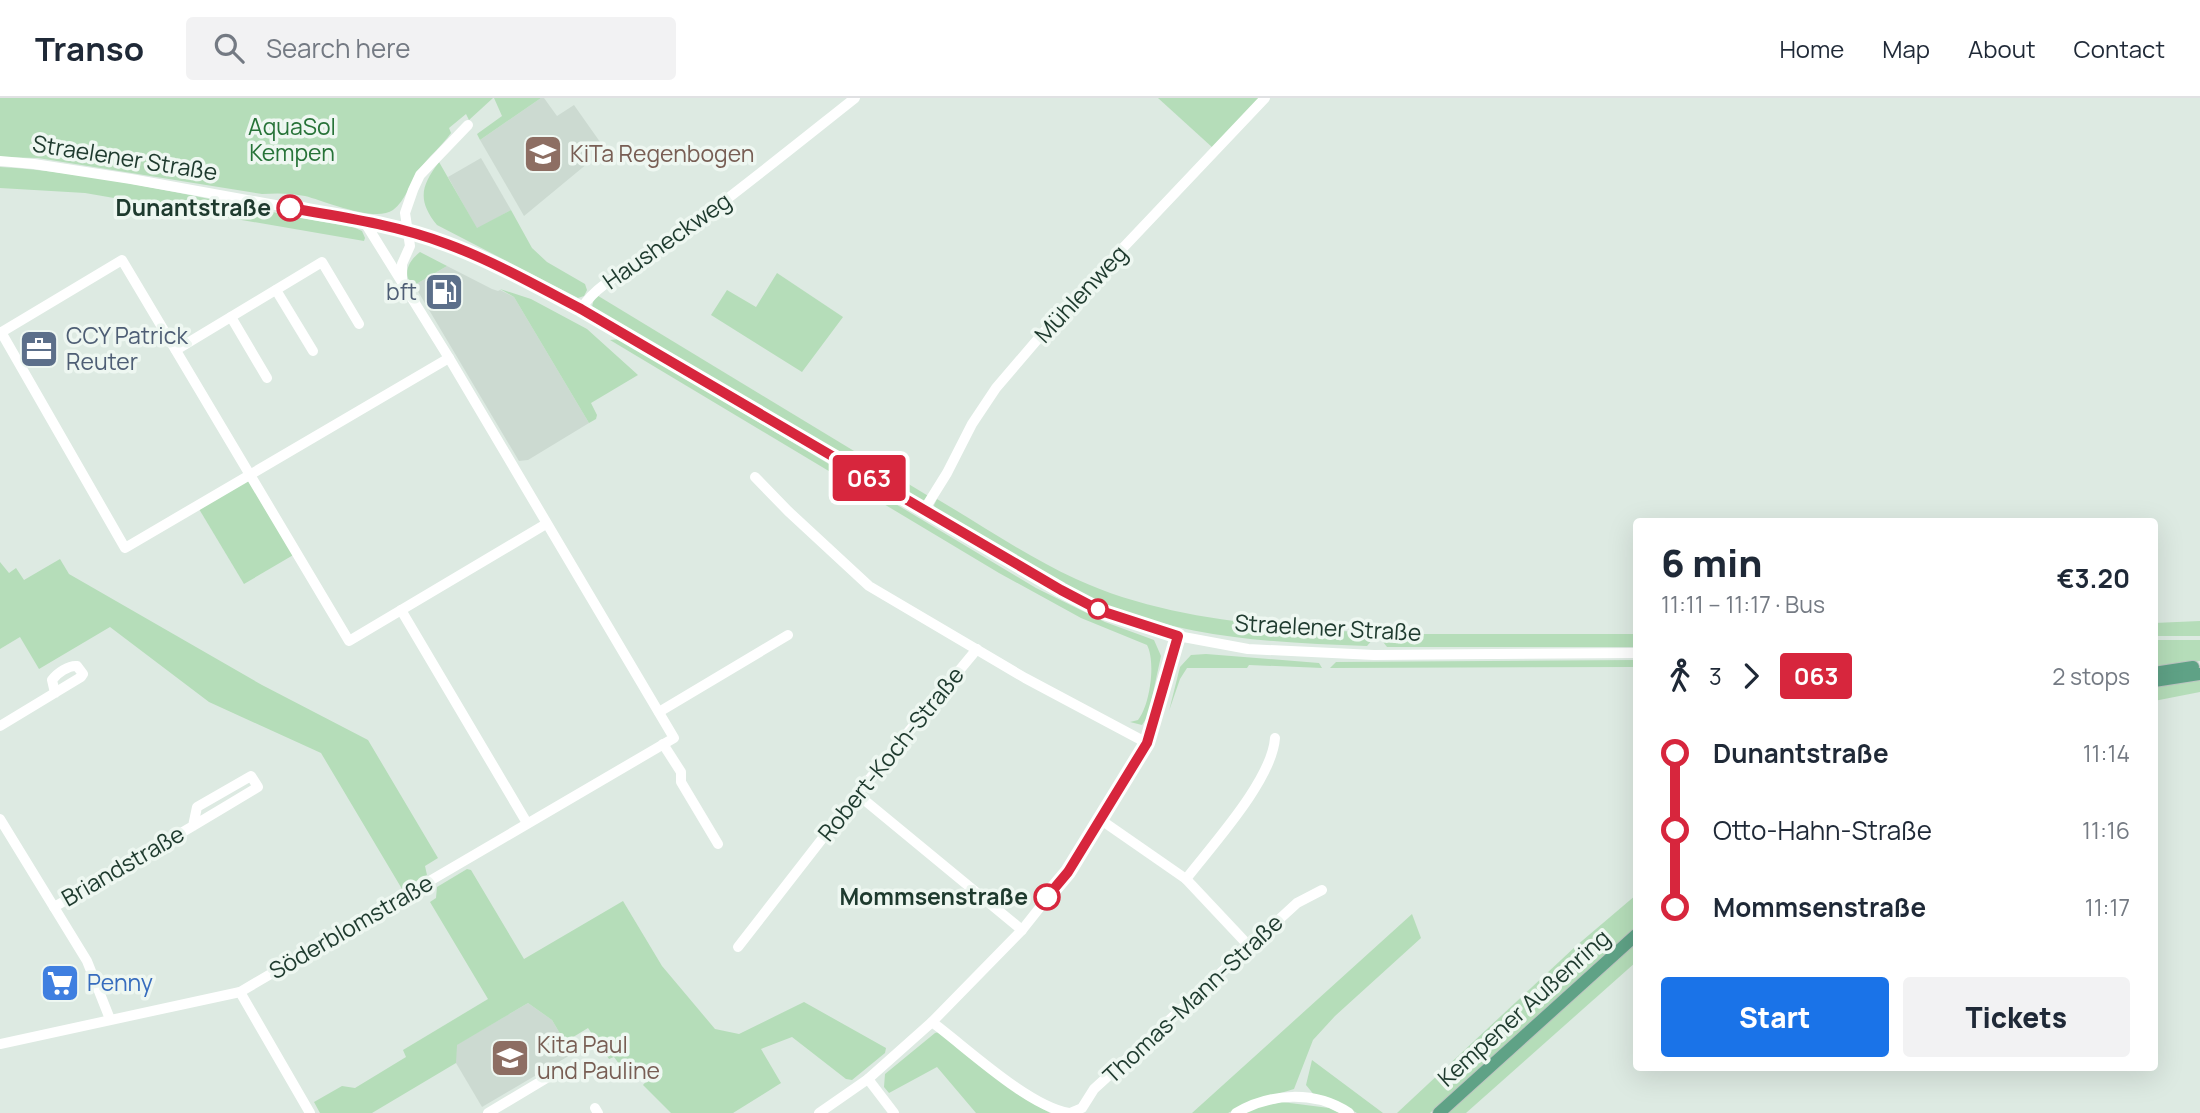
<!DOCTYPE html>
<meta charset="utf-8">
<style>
:root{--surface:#fff;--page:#f2f2f3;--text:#1f2937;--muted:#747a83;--line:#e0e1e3;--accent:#1a73e8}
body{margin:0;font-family:Manrope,sans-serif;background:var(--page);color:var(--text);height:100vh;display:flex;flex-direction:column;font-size:26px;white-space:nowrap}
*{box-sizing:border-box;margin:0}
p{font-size:23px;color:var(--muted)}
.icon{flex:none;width:38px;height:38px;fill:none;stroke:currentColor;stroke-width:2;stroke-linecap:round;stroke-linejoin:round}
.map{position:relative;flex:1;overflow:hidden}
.sheet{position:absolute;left:1633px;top:420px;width:525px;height:553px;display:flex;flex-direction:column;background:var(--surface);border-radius:7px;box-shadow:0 7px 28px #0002}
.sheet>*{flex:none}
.badge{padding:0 14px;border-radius:5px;font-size:24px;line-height:46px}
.map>.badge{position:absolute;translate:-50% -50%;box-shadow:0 0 0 4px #fff}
.legs{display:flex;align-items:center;gap:10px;height:77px;padding:0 28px;font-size:23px}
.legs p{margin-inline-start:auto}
.head{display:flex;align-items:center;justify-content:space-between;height:119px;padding:0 28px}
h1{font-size:38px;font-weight:800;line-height:52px}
.primary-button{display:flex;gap:14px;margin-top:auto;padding:14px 28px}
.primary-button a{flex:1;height:80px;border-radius:7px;background:var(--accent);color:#fff;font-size:28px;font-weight:800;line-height:80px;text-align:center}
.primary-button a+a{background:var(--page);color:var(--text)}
ul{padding:0 28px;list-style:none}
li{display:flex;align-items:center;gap:24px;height:77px;font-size:26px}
li i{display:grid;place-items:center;width:10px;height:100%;margin:0 9px;background:currentColor}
li i::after{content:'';width:18px;height:18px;margin:-9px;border:5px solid;border-radius:50%;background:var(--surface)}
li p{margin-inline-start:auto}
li:first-child i{background:linear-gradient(#0000 50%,currentColor 0)}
li:last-child i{background:linear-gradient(currentColor 50%,#0000 0)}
header{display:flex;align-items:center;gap:42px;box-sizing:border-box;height:98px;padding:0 35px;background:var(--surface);border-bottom:2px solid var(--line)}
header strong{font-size:33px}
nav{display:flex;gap:38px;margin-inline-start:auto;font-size:24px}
.search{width:490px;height:63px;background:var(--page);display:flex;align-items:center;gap:18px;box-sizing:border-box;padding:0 24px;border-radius:7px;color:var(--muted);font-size:26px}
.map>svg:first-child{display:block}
.built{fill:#ccdad1}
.green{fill:#b5ddb9}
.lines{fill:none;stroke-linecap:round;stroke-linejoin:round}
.major-casing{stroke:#bcc4c0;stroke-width:14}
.minor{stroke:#fff;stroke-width:10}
.major{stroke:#5fa286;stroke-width:12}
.line-1-casing{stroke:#fff;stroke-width:16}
.line-1{stroke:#d7263d;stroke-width:10}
.stop-1-dot{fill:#fff;stroke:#d7263d;stroke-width:3.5}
.labels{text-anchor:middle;stroke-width:7;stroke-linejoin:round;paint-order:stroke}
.park-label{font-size:23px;fill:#277338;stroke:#eef7f1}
.education-label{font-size:23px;fill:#785e54;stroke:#eef7f1;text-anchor:start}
.street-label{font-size:23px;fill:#1e3a2e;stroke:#eef7f1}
.stop-label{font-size:23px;font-weight:bold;fill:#1e3a2e;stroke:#eef7f1;text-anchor:end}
.service-label{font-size:23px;fill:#4e5e75;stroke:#eef7f1;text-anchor:end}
.shop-label{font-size:23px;fill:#366cbe;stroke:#eef7f1;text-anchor:start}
</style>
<header>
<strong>Transo</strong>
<div class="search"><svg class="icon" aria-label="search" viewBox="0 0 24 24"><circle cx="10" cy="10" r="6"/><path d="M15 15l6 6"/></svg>Search here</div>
<nav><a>Home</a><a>Map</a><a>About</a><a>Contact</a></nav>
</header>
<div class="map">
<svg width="2200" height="1015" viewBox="0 0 2200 1015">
<rect width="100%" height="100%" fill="#ddeae2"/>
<g class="built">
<path d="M541,0h3l13,18 17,-11 31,44 -81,67 -44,-76z"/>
<path d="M481,60l30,52 -34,19 -29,-52z"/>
<path d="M447,168l45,23 6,2 2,-1 14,7 75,126 -61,37 -9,1 -103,-173 2,-5z"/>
<path d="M528,905l24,17 20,34 -90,53 -26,-44v-18z"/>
</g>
<g class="green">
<path d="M0,0h493l-24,22 -3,-6 -17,14 2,5c-9,13 -22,23 -32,37 -8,12 -14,31 -26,40 -18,13 -68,-9 -88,-14 -14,-3 -29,-3 -43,-2l-224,-36 -38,-1z"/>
<path d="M494,0h47l-61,42 -3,-6 25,-18z"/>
<path d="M1158,0h103l-48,50z"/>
<path d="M439,64l38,66 34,-18 21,38 15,14 38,22 2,6 -3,6 -6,2 -141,-73c-20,-25 -16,-39 2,-63z"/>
<path d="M0,69c119,7 236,41 353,60l9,4 3,7 -1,3 -279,-48 -85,-5z"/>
<path d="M420,154l27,14 -29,17 -2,5c-15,-11 -9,-26 4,-36z"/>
<path d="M777,175l66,44 -41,55 -91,-57 16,-25 29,17z"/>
<path d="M500,191l31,10 56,30 51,46 -47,28 6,12 -1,4 -7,4 -75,-126z"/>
<path d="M595,196l335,203 -9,6 -11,-4 -305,-183 -13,-9z"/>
<path d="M620,241l416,249 69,34 49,18 7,16 -13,60 -6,9 -12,-3 8,-2c12,-15 18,-58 9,-75l-66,-27 -82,-45 -389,-233z"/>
<path d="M247,382l5,1 43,73 -51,30 -45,-75z"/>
<path d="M937,401c46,27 91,58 139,80 91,42 197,47 295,54l2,6 -6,7c-89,-3 -168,-7 -252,-37 -64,-23 -121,-62 -179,-96l-2,-8z"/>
<path d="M60,461l9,15 193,111 106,55 70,118 -13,8 2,9 -25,14 -81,-136 -112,-51 -99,-75 -71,42 -19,-32 -20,12v-87l9,11 7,-5 8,12z"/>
<path d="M2200,523v15h-46v-13z"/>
<path d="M1377,536h259v13h-249z"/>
<path d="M2154,542h46v21l-46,7z"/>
<path d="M1206,556l113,9 3,5 -73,-3 -2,3h-60l-7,11 -11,32 11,-44 11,-12z"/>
<path d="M1636,562v7l-306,1 6,-6z"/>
<path d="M2200,578v16l-46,9v-16z"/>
<path d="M467,771l4,1 53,89 99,-58 39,65 53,63 24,5 65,-32 82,46 -1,5 -33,27 -6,-1 -54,-42 -31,12 20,34 -48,30h-62l-28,-28 7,-8 -9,-8 -10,11 -17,-23 -5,2 -21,-31 -23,14 -13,-22 -24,-17 -71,42 -1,18 -84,50h-52l-6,-11 28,-16 13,2 51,-31 -3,-7 85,-51 -58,-97 6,-4 1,-11z"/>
<path d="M1636,797v33l-206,185h-33l179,-167z"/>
<path d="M1412,816l9,24 -86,78 -22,24 -19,49 -47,14 -19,10h-36z"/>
<path d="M1636,845v19l-170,151h-19z"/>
<path d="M939,934l80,63 31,18h-74l-39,-46 -48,26 -5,-6 1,-13 50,-41z"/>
<path d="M1312,962l71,53h-26l-12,-7 -30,-10 -9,-11z"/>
<path d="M1282,1004l47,6 10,5h-94l12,-6z"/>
</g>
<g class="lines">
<g class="major-casing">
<g id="major">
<path d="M2154,575l39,-6"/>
<path d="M2154,583l46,-7"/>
<path d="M1439,1015l197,-178"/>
</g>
</g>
<g class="minor">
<path d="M0,63l34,3 97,15 233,42 96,28 121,60 480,281 40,21 77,25 70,13 126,6 262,-2"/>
<path d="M402,183v-17l8,-18 -5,-33 8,-23 7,-15 48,-50"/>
<path d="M276,192l37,61"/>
<path d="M581,211c19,-30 56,-42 84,-63 65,-48 127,-98 190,-148"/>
<path d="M231,219l36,61"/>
<path d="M1,234l124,216 324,-190"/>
<path d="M0,235l122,-73 227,381 197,-117"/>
<path d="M176,252l146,-88 37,62"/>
<path d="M755,379l33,34 81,75 156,92 122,65"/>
<path d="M924,412l23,-37 25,-49 24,-36 53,-62 216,-228"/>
<path d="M401,512l126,213"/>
<path d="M659,614l129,-77"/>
<path d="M0,628l81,-49 2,-3 -6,-8c-8,-1 -20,7 -25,14l3,13"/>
<path d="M663,646l18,28v10l37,62"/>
<path d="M857,696l165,136"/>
<path d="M0,721l87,142 23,58"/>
<path d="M1101,722l85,59 63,67"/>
<path d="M1186,781c27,-35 86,-99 89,-141"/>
<path d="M54,809c69,-39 136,-79 204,-120l-7,-11 -54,31 -4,19"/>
<path d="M738,849l119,-153 120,-145"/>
<path d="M240,894l70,121"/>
<path d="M932,924c35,26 96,84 137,91"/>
<path d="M0,946l240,-52 434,-254 -225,-380 -85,-137"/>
<path d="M868,981l26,34"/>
<path d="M595,1010l3,5"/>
<path d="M488,1015l57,-34"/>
<path d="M819,1015l49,-34 64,-57 90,-92 46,-58 79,-129 31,-107"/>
<path d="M1070,1015l12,-5 12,-19 203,-186 25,-13"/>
<path d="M1236,1015c34,-20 79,-23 113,0"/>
</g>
<use href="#major" class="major"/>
</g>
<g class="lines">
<g class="line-1-casing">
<path id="line-1" d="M290,110c52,9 107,17 157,36 46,17 90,42 134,65l480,281 40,21 77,25 -31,107 -79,129 -21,25"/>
</g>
<use href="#line-1" class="line-1"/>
</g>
<defs>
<g id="school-square" transform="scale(2.0125)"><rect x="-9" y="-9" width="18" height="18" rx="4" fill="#8d6e63" stroke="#eef7f1"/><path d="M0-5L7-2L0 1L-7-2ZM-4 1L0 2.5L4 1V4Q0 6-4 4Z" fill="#fff"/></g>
<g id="fuel-square" transform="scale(2.0125)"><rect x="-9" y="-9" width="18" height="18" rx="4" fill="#5c6f8a" stroke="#eef7f1"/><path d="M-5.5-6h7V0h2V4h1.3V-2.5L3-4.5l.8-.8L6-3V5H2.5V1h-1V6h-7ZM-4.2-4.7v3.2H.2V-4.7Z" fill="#fff"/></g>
<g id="office-square" transform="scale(2.0125)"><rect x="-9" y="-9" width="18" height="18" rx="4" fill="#5c6f8a" stroke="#eef7f1"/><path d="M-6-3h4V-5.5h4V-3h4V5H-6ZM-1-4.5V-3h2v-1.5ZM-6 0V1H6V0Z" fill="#fff"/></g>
<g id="supermarket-square" transform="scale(2.0125)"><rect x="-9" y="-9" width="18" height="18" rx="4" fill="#3f7fe0" stroke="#eef7f1"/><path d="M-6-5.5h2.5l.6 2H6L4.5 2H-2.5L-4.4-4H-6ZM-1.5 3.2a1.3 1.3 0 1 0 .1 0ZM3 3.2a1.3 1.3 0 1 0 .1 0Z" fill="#fff"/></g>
</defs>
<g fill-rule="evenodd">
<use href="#school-square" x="543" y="56"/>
<use href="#fuel-square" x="444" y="194"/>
<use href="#office-square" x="39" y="251"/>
<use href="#supermarket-square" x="60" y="885"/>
<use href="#school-square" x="510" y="960"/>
</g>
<g class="stop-1-dot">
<circle cx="290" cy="110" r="12"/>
<circle cx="1098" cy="511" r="9"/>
<circle cx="1047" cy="799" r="12"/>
</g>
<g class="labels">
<g class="park-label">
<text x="292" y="37">AquaSol<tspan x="292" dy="26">Kempen</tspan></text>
</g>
<g class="education-label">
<text x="570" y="64">KiTa Regenbogen</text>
<text x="537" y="955">Kita Paul<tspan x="537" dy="26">und Pauline</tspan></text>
</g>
<g class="street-label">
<text transform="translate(125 60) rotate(9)" y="8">Straelener Straße</text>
<text transform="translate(667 143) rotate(-35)" y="8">Hausheckweg</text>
<text transform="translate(1081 196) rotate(-47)" y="8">Mühlenweg</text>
<text transform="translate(1328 530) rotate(3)" y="8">Straelener Straße</text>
<text transform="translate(891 656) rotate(-51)" y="8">Robert-Koch-Straße</text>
<text transform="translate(123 768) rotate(-30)" y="8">Briandstraße</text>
<text transform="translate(351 829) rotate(-30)" y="8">Söderblomstraße</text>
<text transform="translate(1193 901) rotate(-43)" y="8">Thomas-Mann-Straße</text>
<text transform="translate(1524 910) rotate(-42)" y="8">Kempener Außenring</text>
</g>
<g class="stop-label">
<text x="271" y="118">Dunantstraße</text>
<text x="1028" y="807">Mommsenstraße</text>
</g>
<g class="service-label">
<text x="417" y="202">bft</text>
<text x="66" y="246" text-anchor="start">CCY Patrick<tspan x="66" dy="26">Reuter</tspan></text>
</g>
<g class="shop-label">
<text x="87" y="893">Penny</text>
</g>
</g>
</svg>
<b class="badge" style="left:869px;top:380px;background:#d7263d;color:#fff">063</b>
<section class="sheet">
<div class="head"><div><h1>6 min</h1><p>11:11 – 11:17 · Bus</p></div><b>€3.20</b></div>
<div class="legs"><svg class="icon" aria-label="walk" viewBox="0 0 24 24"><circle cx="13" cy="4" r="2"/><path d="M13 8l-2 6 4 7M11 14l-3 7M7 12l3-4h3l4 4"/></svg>3<svg class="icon" aria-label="forward" viewBox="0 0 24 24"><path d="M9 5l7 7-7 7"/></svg><b class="badge" style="background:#d7263d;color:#fff">063</b><p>2 stops</p></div>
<ul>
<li><i style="color:#d7263d"></i><b>Dunantstraße</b><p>11:14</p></li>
<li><i style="color:#d7263d"></i><span>Otto-Hahn-Straße</span><p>11:16</p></li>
<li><i style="color:#d7263d"></i><b>Mommsenstraße</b><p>11:17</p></li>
</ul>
<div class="primary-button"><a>Start</a><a>Tickets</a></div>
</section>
</div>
